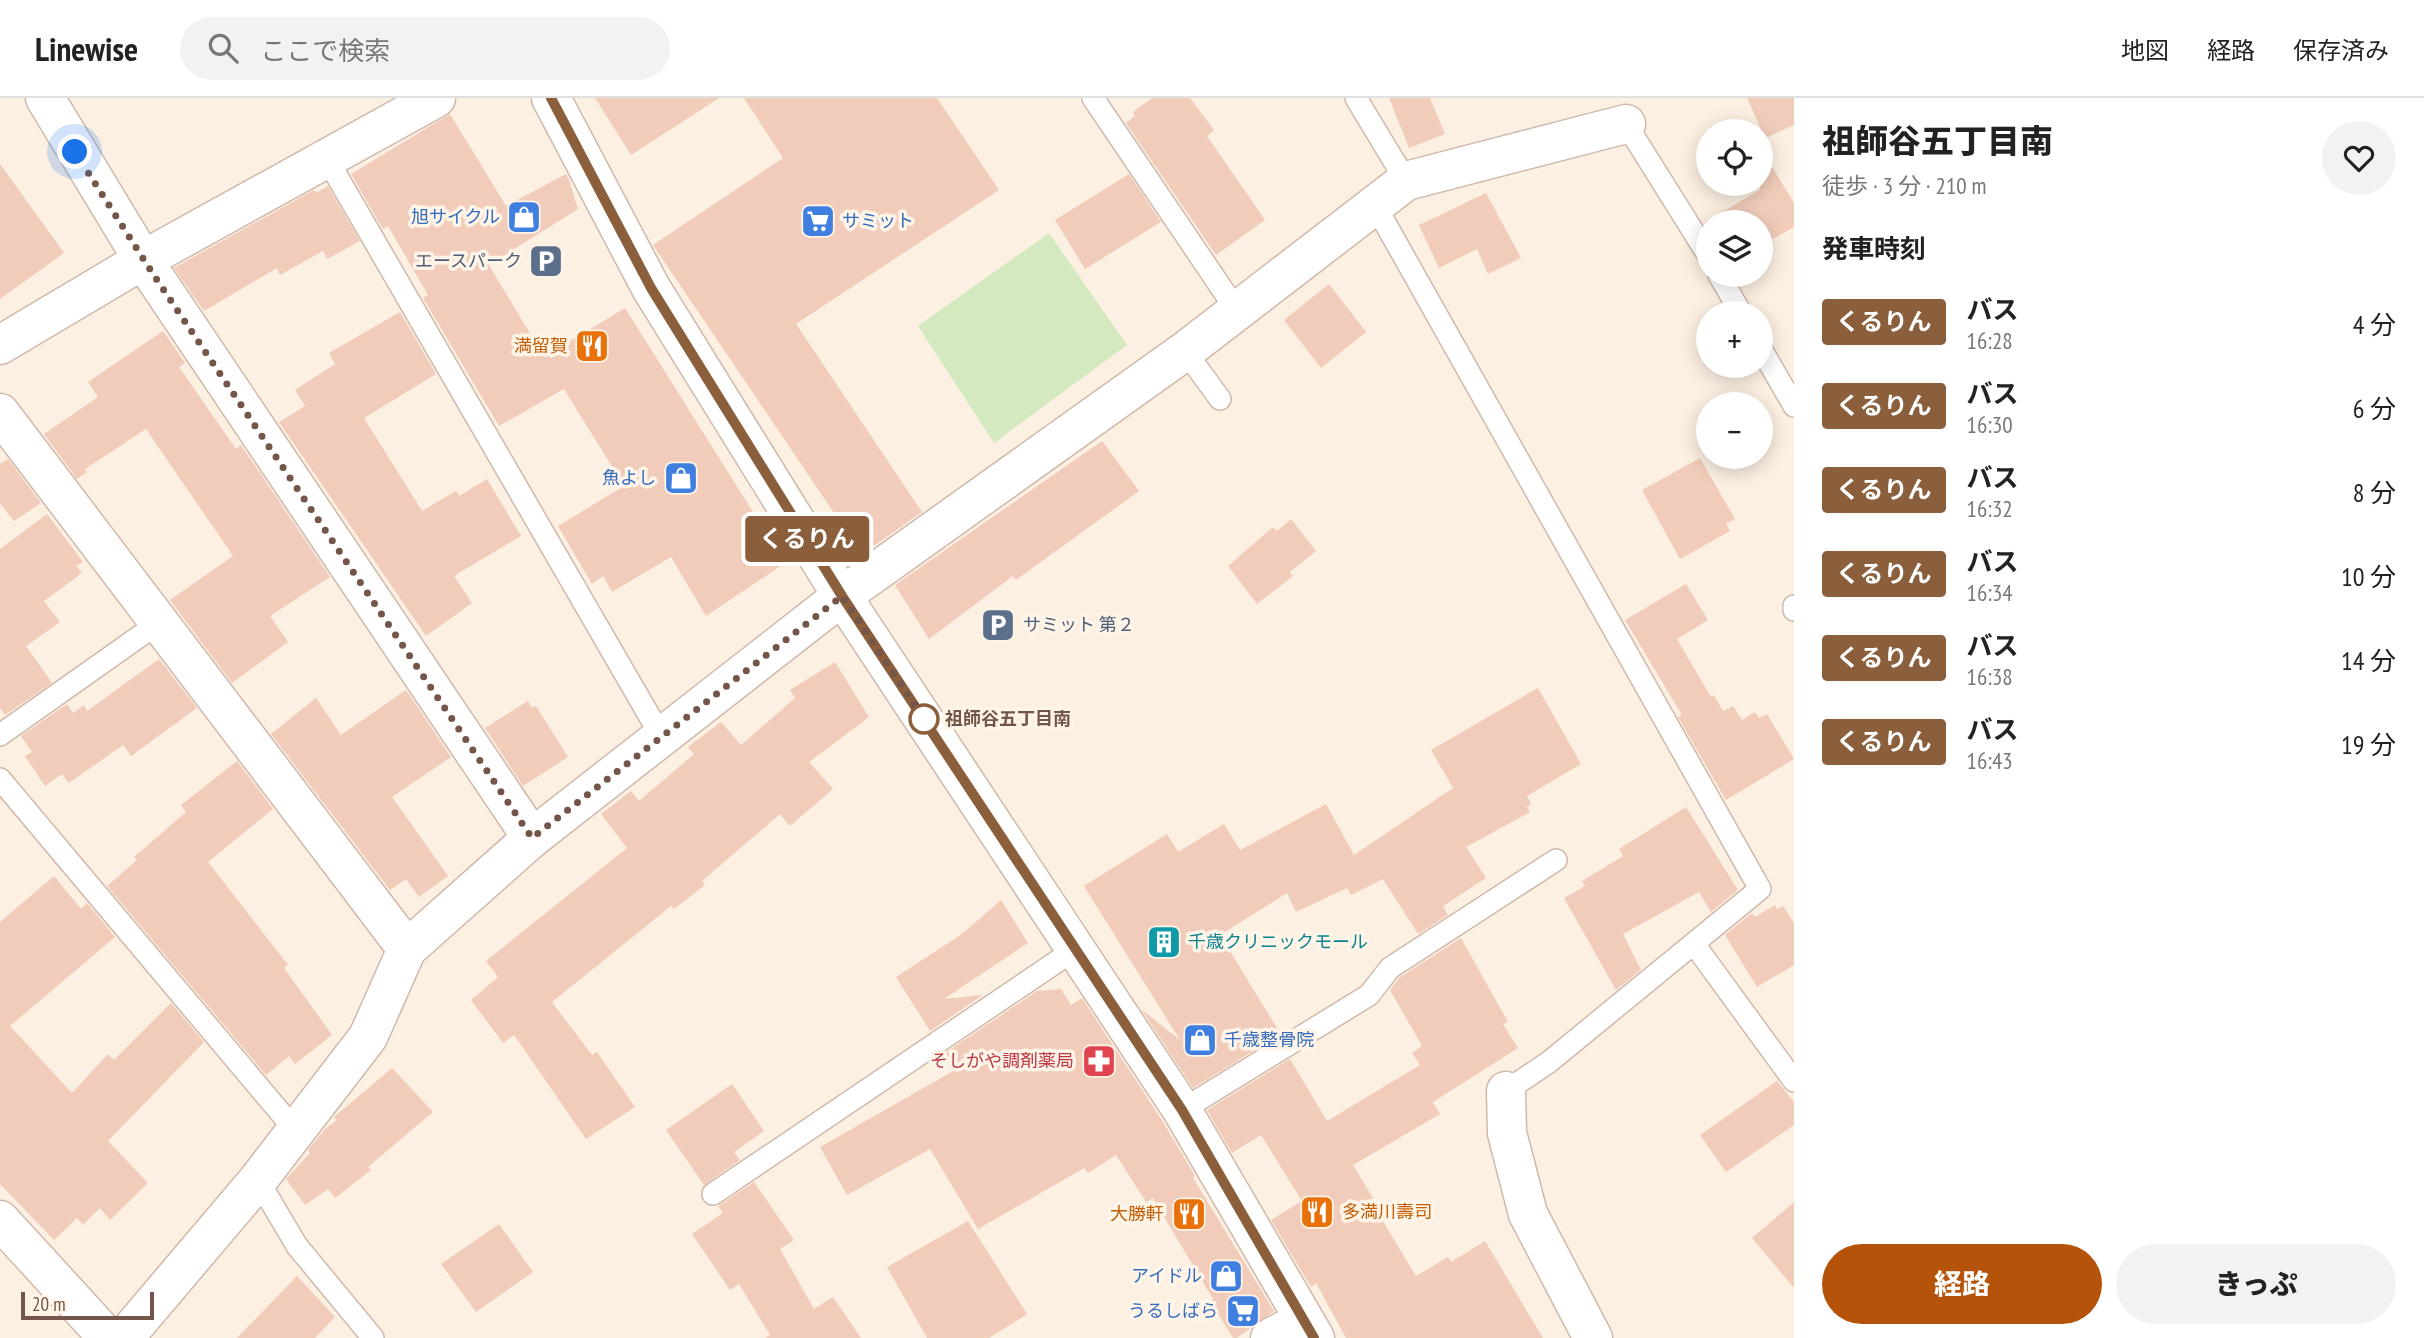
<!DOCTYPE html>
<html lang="ja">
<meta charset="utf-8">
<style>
:root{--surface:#fff;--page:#f2f2f2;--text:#222;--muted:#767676;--line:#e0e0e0;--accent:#b45309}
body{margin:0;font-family:"PT Sans Narrow","Noto Sans JP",sans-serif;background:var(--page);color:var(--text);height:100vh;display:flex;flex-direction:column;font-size:26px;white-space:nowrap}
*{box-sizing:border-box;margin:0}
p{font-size:23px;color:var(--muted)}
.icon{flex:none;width:38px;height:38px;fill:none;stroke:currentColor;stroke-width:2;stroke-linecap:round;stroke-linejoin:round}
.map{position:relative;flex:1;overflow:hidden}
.sheet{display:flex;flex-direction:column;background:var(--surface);width:630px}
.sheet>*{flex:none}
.badge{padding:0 14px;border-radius:5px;font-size:24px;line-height:46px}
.buttons{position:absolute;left:1696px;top:21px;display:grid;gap:14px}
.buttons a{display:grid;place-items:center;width:77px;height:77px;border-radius:50%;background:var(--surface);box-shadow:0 4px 18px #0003;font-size:35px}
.scale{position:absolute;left:21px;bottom:18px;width:133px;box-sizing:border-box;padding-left:7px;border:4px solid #735549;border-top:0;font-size:19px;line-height:24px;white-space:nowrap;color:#735549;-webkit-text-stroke:5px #fff4e8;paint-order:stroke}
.you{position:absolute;width:35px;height:35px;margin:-18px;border:5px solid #fff;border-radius:50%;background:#1a73e8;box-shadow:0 0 0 10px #1a73e833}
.map>.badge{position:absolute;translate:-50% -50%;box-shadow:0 0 0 4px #fff}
h2{padding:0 28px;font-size:26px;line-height:63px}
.round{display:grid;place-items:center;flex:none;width:74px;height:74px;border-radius:37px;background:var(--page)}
.headline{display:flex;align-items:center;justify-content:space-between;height:119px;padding:0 28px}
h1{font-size:33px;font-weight:800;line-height:52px}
.primary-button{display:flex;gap:14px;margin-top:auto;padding:14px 28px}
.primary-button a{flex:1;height:80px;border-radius:42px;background:var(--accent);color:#fff;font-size:28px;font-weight:800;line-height:80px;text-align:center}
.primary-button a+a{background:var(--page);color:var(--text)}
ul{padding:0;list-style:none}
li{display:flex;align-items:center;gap:21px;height:84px;padding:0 28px}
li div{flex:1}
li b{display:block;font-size:26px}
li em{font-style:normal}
li .badge{min-width:77px;font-weight:700;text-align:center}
header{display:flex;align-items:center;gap:42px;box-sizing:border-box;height:98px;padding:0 35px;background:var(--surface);border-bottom:2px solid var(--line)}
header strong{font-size:33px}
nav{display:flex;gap:38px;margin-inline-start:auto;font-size:24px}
.search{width:490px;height:63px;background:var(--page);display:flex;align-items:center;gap:18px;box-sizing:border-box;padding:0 24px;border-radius:38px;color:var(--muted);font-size:26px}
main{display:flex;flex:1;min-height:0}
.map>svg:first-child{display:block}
.green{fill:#d5e9c1}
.building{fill:#f1ccba}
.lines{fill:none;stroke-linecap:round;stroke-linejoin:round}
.lane-casing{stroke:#cfb9ac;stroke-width:24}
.street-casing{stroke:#cfb9ac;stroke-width:41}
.lane{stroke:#fff;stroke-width:21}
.street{stroke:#fff;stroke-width:38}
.line-casing{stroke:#fff;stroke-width:16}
.line{stroke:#8b5e3c;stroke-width:10}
.walk{stroke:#735549;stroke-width:7;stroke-dasharray:0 12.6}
.stop-dot{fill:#fff;stroke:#8b5e3c;stroke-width:3.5}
.labels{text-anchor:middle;stroke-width:7;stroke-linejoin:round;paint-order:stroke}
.shop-label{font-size:18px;fill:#366cbe;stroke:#fff4e8;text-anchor:end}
.service-label{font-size:18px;fill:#4e5e75;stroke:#fff4e8;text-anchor:end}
.food-label{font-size:18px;fill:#c56008;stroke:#fff4e8;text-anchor:end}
.stop-label{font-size:18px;font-weight:bold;fill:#735549;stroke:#fff4e8;text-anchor:start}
.culture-label{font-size:18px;fill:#0d838f;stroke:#fff4e8;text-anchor:start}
.health-label{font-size:18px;fill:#be3a42;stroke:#fff4e8;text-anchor:end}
</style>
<header>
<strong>Linewise</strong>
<div class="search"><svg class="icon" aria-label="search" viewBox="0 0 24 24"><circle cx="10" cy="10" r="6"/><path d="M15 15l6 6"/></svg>ここで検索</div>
<nav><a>地図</a><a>経路</a><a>保存済み</a></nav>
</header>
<main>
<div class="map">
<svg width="1794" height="1240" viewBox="0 0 1794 1240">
<rect width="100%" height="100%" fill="#fcf0e2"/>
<path class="green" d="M1049,135l78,112 -133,98 -76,-117z"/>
<g class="building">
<path d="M595,0h124l-88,57z"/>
<path d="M744,0h193l62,92 -203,134 126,188 -51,36 -5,-8 -9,7 -204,-302 130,-87z"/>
<path d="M1152,0h38l24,32 -7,6 58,84 -49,35 -90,-132 9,-7 -2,-4z"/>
<path d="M1389,0h41l15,36 -36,14z"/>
<path d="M1747,0h47v27l-29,13z"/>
<path d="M450,16l56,92 60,-32 3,6 9,29 -89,56 55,92 81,-49 160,255 -79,53 -35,-59 -59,35 -9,-16 -11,8 -34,-58 66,-40 -60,-97 -65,37 -76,-128 5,-3 -40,-69 -5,3 -32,-55z"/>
<path d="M1760,49l34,56v24l-34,19v-24h-55l55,-32z"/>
<path d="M0,66l64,89 -64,46z"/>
<path d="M1129,76l32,48 -76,47 -30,-49z"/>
<path d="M328,88l32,55 -33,18 -4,-8 -43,24 -3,-7 -73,43 -30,-43 140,-78 2,3z"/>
<path d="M1486,95l35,65 -33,16 -11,-25 -38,19 -20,-43z"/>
<path d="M1329,186l37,48 -45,36 -37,-48z"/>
<path d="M400,214l36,62 -72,44 58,93 34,-20 3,5 28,-17 34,57 -67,40 18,27 -46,33 -147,-214 26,-16 -10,-16 40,-26 -6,-11z"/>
<path d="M163,233l22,32 -6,4 57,82 5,-4 89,132 -60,39 18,26 -56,41 -62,-83 63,-44 -87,-127 -61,40 2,3 -10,7 -33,-45 54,-37 -10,-15z"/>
<path d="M1102,343l37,50 -123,89 -3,-4 -84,63 -34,-54z"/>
<path d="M1700,360l35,61 -9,5 4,7 -50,28 -38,-69z"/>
<path d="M8,361l33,44 -27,18 -14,-18v-39z"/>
<path d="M47,416l36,48 -7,4 6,7 -38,28 16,21 -34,24 26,37 -47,32 -5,-7v-159z"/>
<path d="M1291,421l25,32 -26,21 3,4 -36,28 -29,-38 45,-39 4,4z"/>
<path d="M1686,486l22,36 -31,19 34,58 3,-2 9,16 10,-5 9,14 13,-8 4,6 8,-4 27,45 -68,41 -48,-83 4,-2 -57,-95z"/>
<path d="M159,561l38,49 -66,48 -8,-11 -54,38 -7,-9 -17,12 -20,-30 7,-4 -11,-16 46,-32 6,9 11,-8 3,6z"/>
<path d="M835,564l34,55 -60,45 24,27 -43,37 -10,-12 -78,67 3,4 -31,24 -3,-3 -119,96 40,53 5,-3 38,55 -49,32 -72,-104 -11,8 -32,-43 27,-23 -12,-16 141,-113 -26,-34 30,-23 8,10 55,-47 -6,-7 33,-25 20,23 54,-47 -5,-8z"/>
<path d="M1538,590l43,76 -54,32 4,8 -4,3 3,5 -64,35 20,31 -43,28 5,9 -30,19 -35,-55 -32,16 -4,-7 -51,24 -9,-19 -67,42 57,93 -4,3 3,6 -83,51 -52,-79 39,31 -96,-154 83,-52 11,18 46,-28 16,26 86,-46 28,51 99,-67 -22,-38z"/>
<path d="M406,592l45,67 -59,40 56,79 -29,21 -13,-18 -16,11 -119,-156 45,-36 25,37z"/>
<path d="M528,603l4,7 4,-2 32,51 -45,29 -38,-58z"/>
<path d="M237,663l36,48 -65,53 80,103 -4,3 48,67 -37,29 -6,-8 -23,19 -159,-189 30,-26 -3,-3 52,-45 -5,-7z"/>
<path d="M1686,709l52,83 -27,22 -12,-20 -76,42 18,36 -25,20 -52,-92 21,-12 -3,-5 41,-25 -4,-7z"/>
<path d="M54,778l27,33 6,-6 28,34 -105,89 62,67 36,-39 6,6 57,-57 33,39 -96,99 40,42 -38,37 -10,-12 -17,17 -6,-7 -23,22 -54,-56v-262z"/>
<path d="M1001,802l27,43 -84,56 39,-4 -53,36 -34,-54 66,-43z"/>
<path d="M1775,807l2,4 6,-3 11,17v42l-37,22 -32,-52 27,-22 3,4z"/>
<path d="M1461,840l47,84 -5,2 15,24 -85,54 7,12 -87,51 20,33 -3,2 46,76 32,-19 3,5 34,-21 58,97h-197l-30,-55 -5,4 -40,-67 31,-19 -41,-66 -29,18 -25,-43 83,-51 37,62 93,-56 -8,-12 10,-7 -32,-56 9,-12z"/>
<path d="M1061,891l10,16 11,-7 81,124 32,54 -2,2 81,133 -37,27h-4l-23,-37 3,-2 -60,-101 -7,4 -30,-47 -28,18 -4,-5 -106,61 -48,-80 -83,46 -27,-48 135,-77 -10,-17 92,-62z"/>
<path d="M392,970l41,44 -65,55 3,3 -36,28 -7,-9 -23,16 -19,-26 24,-26 -2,-3 18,-22 11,-8 -3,-3z"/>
<path d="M1777,983l17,21v23l-68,47 -26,-37z"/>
<path d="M732,986l32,47 -30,21 6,8 -36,25 -38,-55z"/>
<path d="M754,1084l40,58 -14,9 34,60 19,-12 28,41h-96l5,-3 -31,-51 -9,6 -38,-56 31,-21 -5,-7z"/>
<path d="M1794,1104v86l-42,-50z"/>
<path d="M968,1123l59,93 -38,24h-62l-40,-71z"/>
<path d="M499,1126l34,48 -57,40 -35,-48z"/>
<path d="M297,1178l38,41 -20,21h-78z"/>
</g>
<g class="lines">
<g class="lane-casing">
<g id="lane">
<path d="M1093,0l144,213"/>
<path d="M1356,0l50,83"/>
<path d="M1626,26l82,131"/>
<path d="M327,61l334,577"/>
<path d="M1376,109l384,682 -211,173 -43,29"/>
<path d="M1719,177l22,38"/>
<path d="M1760,249l34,59"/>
<path d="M1185,253l35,48"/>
<path d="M1794,508v4"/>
<path d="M0,637l157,-111"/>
<path d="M0,681l295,351"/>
<path d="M1694,846l100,137"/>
<path d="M1182,1012l187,-115 21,-27 166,-108"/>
<path d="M258,1082l39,66 76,92"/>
<path d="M713,1096l364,-246"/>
</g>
</g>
<g class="street-casing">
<g id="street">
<path d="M45,0l98,162 389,578"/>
<path d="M551,0l100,190 191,308 340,514 133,228"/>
<path d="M0,247l143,-85 293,-162"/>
<path d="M0,315l407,536"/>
<path d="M1506,993l1,42 21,81 65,124"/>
<path d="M0,1122l108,118"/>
<path d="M124,1240l134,-158 110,-143 39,-88 125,-111 310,-242 343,-245 221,-170 220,-57"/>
<path d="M1270,1240l34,-18"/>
</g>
</g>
<use href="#lane" class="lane"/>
<use href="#street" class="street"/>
</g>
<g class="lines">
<g class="line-casing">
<path id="line" d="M551,0l100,190 191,308 340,514 132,228"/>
</g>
<use href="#line" class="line"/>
<path class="walk" d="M75,54l80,125 377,561 310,-242 88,132 -6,-9"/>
</g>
<defs>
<g id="shop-square" transform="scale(1.75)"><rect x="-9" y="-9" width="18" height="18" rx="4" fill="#3f7fe0" stroke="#fff4e8"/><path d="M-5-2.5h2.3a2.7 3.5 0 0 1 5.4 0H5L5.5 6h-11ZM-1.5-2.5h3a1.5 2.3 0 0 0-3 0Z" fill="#fff"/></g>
<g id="supermarket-square" transform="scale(1.75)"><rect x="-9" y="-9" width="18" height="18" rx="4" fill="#3f7fe0" stroke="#fff4e8"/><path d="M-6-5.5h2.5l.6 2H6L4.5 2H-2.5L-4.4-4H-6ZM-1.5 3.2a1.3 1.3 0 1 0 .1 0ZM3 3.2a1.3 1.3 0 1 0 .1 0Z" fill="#fff"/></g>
<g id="parking-square" transform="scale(1.75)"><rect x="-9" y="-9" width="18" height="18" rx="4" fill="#5c6f8a" stroke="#fff4e8"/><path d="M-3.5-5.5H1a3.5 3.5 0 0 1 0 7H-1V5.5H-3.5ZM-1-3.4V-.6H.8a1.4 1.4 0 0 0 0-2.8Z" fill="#fff"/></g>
<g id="restaurant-square" transform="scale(1.75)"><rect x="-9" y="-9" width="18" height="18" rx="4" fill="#e8710a" stroke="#fff4e8"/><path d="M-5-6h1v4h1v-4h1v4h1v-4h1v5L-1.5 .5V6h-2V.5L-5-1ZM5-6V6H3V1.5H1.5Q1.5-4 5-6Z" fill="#fff"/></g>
<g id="building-square" transform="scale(1.75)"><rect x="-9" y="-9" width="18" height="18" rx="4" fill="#0f9aa8" stroke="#fff4e8"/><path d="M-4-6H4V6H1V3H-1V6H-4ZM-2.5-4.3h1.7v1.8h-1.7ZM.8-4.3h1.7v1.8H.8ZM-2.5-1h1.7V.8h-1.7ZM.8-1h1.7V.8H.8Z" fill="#fff"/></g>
<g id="pharmacy-square" transform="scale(1.75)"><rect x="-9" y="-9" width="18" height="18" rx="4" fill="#e0444e" stroke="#fff4e8"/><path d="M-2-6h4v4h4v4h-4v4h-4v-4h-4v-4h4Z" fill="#fff"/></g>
</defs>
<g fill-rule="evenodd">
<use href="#shop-square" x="524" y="119"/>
<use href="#supermarket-square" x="818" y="123"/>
<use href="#parking-square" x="546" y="163"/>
<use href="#restaurant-square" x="592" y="248"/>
<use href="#shop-square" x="681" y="380"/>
<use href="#parking-square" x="998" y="527"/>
<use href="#building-square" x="1164" y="844"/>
<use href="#shop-square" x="1200" y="942"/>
<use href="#pharmacy-square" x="1099" y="963"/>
<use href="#restaurant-square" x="1317" y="1114"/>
<use href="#restaurant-square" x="1189" y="1116"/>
<use href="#shop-square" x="1226" y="1178"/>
<use href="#supermarket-square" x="1243" y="1213"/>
</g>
<circle class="stop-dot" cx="924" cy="621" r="14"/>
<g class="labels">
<g class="shop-label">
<text x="500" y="125">旭サイクル</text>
<text x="842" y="129" text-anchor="start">サミット</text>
<text x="656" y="386">魚よし</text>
<text x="1224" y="948" text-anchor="start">千歳整骨院</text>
<text x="1202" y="1184">アイドル</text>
<text x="1218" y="1219">うるしばら</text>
</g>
<g class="service-label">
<text x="522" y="169">エースパーク</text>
<text x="1023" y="533" text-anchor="start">サミット 第２</text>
</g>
<g class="food-label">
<text x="568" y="254">満留賀</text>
<text x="1342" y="1120" text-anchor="start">多満川壽司</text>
<text x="1164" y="1122">大勝軒</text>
</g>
<g class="stop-label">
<text x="945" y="627">祖師谷五丁目南</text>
</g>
<g class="culture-label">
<text x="1188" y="850">千歳クリニックモール</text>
</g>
<g class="health-label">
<text x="1074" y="969">そしがや調剤薬局</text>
</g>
</g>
</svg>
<div class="buttons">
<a><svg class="icon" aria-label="locate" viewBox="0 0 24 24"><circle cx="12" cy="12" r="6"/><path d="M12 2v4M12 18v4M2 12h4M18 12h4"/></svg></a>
<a><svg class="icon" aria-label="layers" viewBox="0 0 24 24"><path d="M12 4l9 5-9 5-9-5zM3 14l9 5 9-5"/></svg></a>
<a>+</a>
<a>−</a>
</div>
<div class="scale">20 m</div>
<div class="you" style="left:75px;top:54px"></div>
<b class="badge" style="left:807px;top:441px;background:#8b5e3c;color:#fff">くるりん</b>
</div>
<section class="sheet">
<div class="headline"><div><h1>祖師谷五丁目南</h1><p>徒歩 · 3 分 · 210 m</p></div><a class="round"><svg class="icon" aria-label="heart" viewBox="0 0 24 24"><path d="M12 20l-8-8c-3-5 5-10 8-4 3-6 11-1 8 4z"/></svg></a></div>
<h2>発車時刻</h2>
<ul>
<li><span class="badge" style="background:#8b5e3c;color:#fff">くるりん</span><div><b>バス</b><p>16:28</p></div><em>4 分</em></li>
<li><span class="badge" style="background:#8b5e3c;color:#fff">くるりん</span><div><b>バス</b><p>16:30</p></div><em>6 分</em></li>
<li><span class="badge" style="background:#8b5e3c;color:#fff">くるりん</span><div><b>バス</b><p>16:32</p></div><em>8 分</em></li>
<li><span class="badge" style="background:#8b5e3c;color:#fff">くるりん</span><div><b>バス</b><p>16:34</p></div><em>10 分</em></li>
<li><span class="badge" style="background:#8b5e3c;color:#fff">くるりん</span><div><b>バス</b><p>16:38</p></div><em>14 分</em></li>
<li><span class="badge" style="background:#8b5e3c;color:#fff">くるりん</span><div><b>バス</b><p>16:43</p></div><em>19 分</em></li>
</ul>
<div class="primary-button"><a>経路</a><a>きっぷ</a></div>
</section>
</main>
